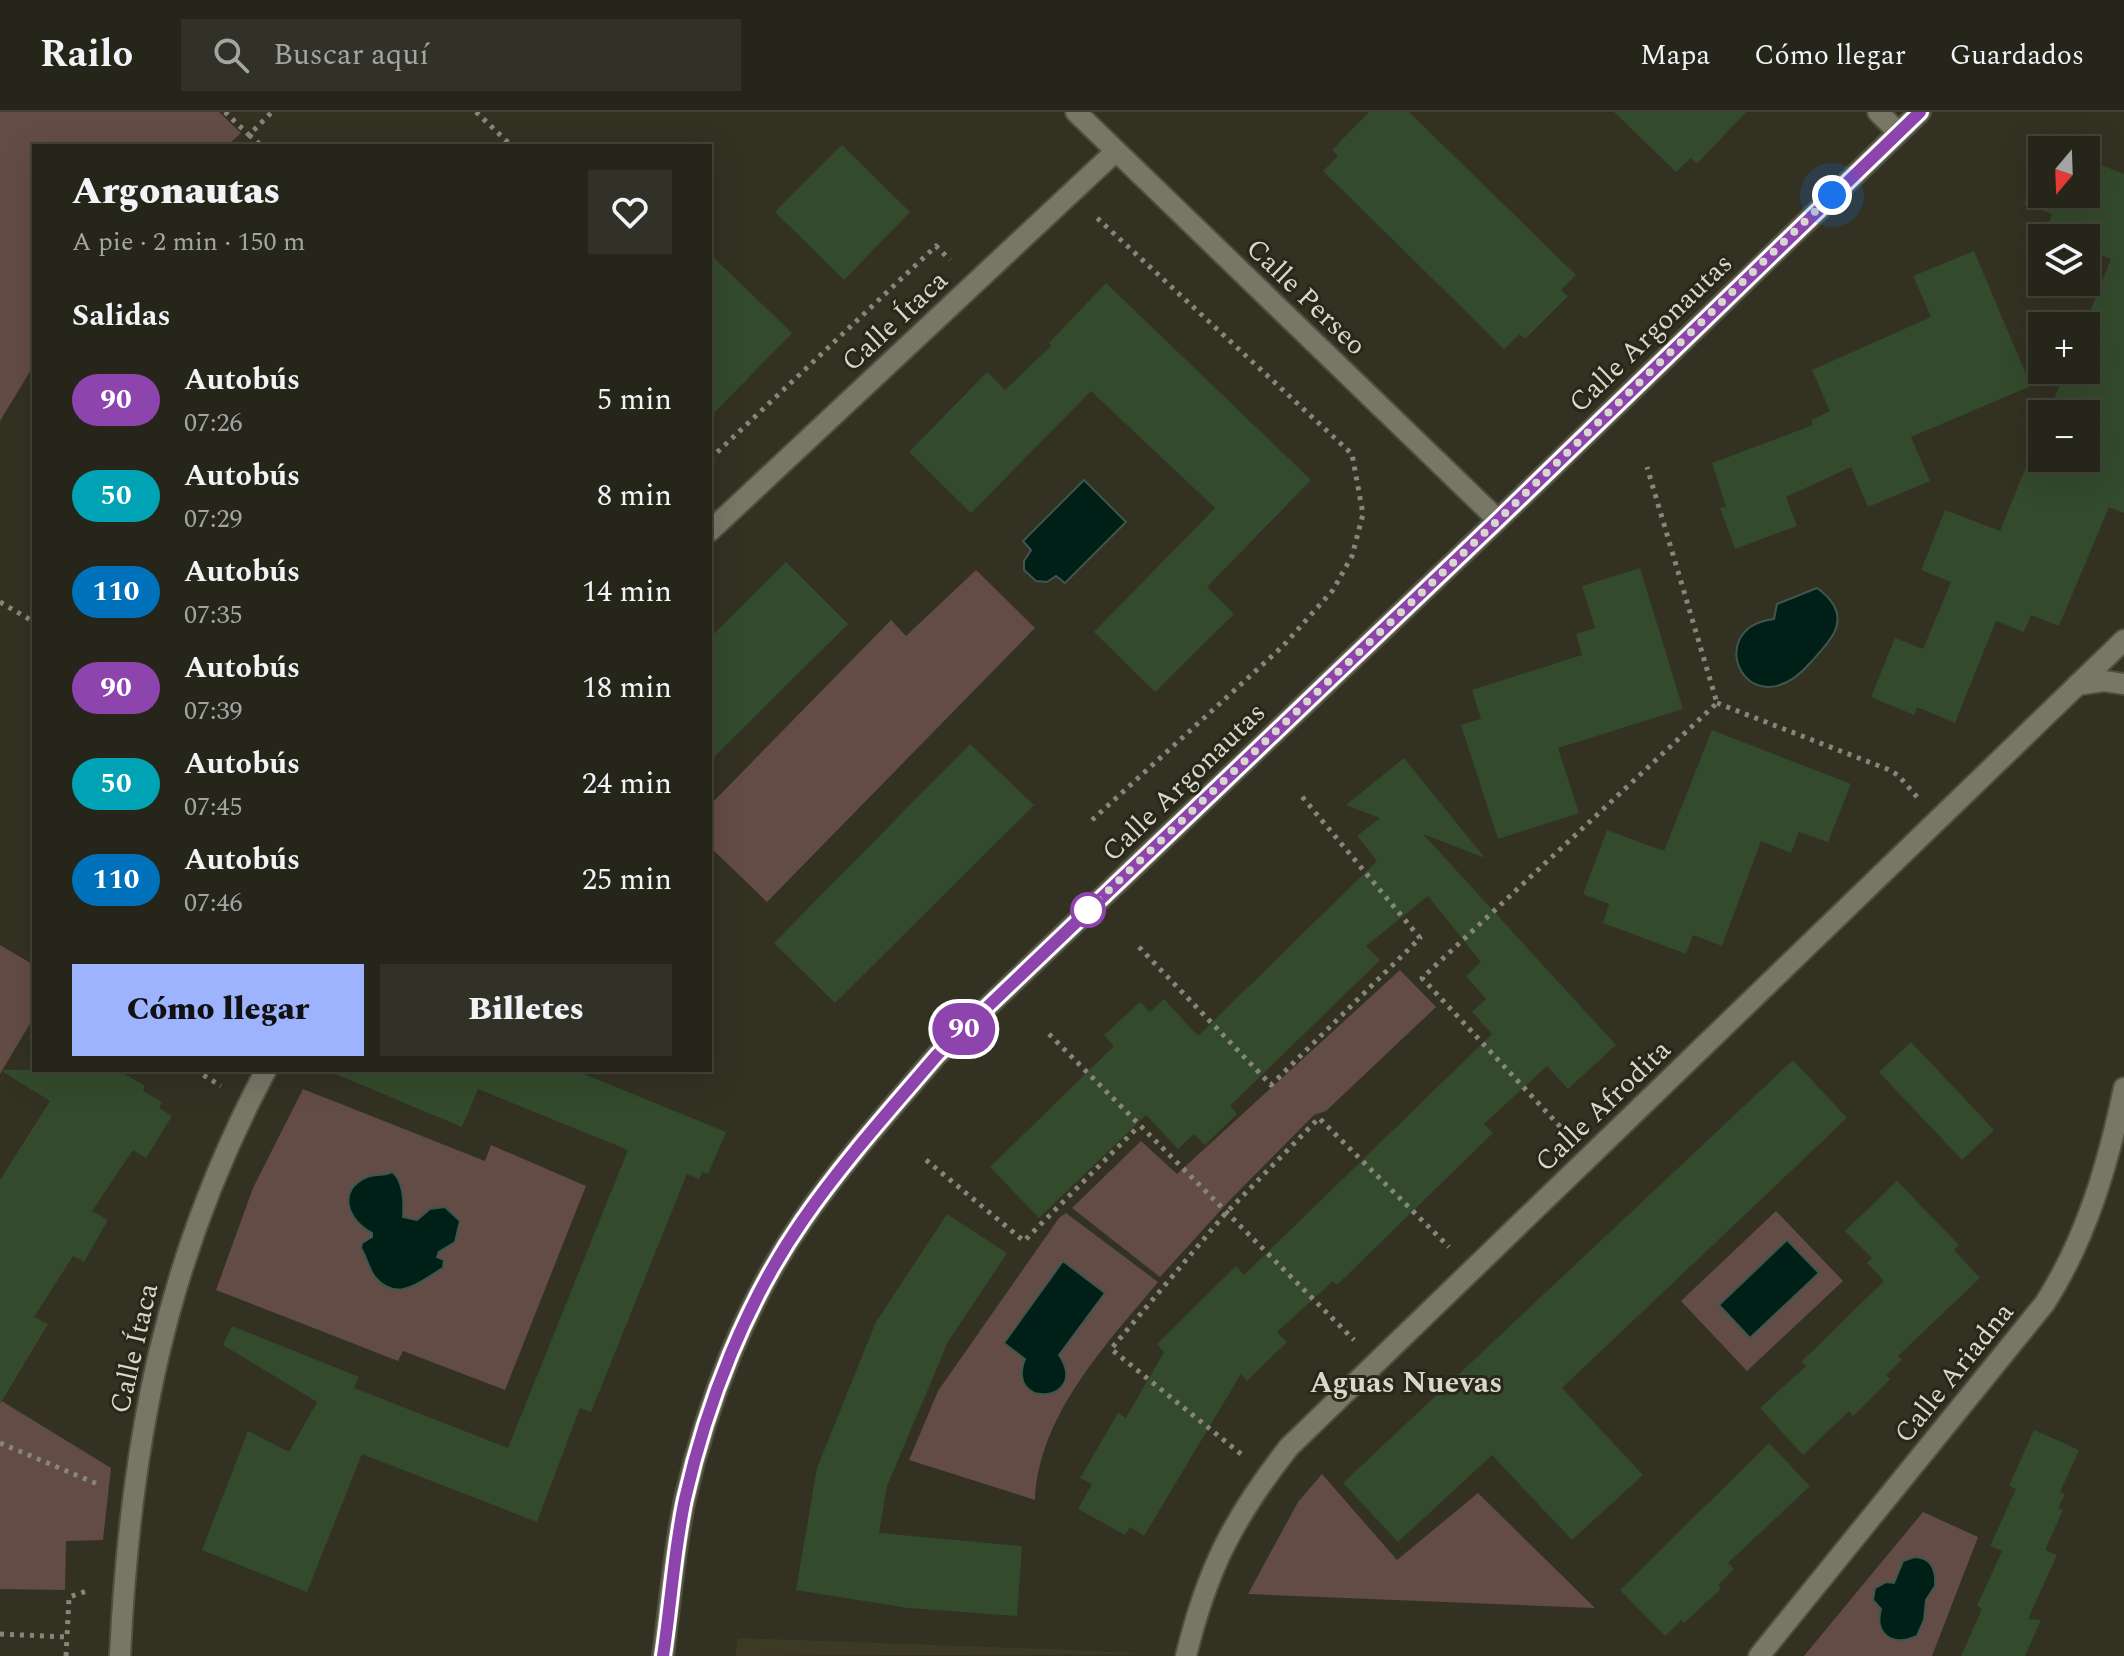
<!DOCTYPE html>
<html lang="es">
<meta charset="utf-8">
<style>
:root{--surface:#26251a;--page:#323127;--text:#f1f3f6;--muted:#a4a5a2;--line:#424239;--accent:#9eb3fd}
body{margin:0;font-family:Spectral,serif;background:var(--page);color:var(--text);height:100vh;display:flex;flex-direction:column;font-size:30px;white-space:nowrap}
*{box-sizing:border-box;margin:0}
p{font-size:26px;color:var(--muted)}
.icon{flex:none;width:44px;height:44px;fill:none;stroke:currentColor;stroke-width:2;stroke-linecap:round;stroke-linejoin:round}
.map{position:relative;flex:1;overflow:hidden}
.drawer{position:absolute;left:32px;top:32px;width:680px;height:928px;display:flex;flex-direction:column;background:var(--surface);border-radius:0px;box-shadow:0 8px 32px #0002,0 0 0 2px var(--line)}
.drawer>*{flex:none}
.badge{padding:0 16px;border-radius:26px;font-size:28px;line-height:52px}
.needle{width:52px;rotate:199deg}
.tools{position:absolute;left:2028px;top:24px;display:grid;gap:16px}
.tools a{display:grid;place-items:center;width:72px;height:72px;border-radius:0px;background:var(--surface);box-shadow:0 8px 32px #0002,0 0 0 2px var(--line);font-size:40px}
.you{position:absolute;width:40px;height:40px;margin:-20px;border:6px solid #fff;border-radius:50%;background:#1a73e8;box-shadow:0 0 0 12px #1a73e833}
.map>.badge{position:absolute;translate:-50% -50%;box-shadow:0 0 0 4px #fff}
h2{padding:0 40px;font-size:30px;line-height:72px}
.round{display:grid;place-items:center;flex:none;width:84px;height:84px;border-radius:0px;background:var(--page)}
.overview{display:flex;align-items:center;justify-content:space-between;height:136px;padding:0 40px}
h1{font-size:38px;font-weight:800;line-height:60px}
.cta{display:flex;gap:16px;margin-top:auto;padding:16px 40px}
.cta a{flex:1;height:92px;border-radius:0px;background:var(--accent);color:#111;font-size:32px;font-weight:800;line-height:92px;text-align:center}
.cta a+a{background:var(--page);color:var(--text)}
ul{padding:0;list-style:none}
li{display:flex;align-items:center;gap:24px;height:96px;padding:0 40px}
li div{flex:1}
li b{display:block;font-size:30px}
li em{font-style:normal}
li .badge{min-width:88px;font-weight:700;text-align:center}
header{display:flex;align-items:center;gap:48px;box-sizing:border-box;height:112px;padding:0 40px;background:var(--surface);border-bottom:2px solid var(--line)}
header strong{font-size:38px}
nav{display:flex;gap:44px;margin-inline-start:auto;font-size:28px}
.search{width:560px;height:72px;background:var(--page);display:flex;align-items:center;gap:20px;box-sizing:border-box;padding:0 28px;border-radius:0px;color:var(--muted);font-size:30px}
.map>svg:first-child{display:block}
.built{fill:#3c3a24}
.green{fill:#634c45}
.water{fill:#001f16;stroke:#40564d;stroke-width:2}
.building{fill:#344a2c}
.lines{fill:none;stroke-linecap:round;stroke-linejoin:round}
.street-casing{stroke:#4f4e41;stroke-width:24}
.path{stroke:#868679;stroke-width:5;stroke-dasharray:4 6;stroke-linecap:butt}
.street{stroke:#787766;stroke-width:20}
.line-casing{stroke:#fff;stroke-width:18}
.line{stroke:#8e44ad;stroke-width:12}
.walk{stroke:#d7d7cd;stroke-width:8;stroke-dasharray:0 14.4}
.stop-dot{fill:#fff;stroke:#8e44ad;stroke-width:4}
.labels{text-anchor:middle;stroke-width:6;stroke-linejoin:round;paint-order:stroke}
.street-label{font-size:28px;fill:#d7d7cd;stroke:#282718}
.neighbourhood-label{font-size:30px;font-weight:bold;fill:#d7d7cd;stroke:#282718}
</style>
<header>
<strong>Railo</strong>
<div class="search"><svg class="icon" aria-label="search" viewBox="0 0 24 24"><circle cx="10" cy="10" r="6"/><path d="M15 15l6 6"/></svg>Buscar aquí</div>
<nav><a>Mapa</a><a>Cómo llegar</a><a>Guardados</a></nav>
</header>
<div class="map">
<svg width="2124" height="1544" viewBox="0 0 2124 1544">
<rect width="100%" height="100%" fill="#323122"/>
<path class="built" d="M738,1526l311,11 102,5 -416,2z"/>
<g class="green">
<path d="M0,0h219l22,21 -14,13h-193v219l-34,56z"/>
<path d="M976,458l59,58 -268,274 -57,-55v-42l181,-185 15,16z"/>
<path d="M0,833l34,20v52l-34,57z"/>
<path d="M1400,858l36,37 -110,104 -12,4 -85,86 -69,76 -88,-69 69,-67 36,33z"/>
<path d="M303,977l182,72 6,-16 95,41 -81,204 -102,-39 -5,10 -182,-71 37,-102z"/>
<path d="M1776,1099l67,70 -96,90 -66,-70z"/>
<path d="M1066,1101l92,69c-52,63 -119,132 -123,218l-126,-40 29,-69 121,-173z"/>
<path d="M0,1288l111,68 -8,72 -37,1 -1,49 -65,-1z"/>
<path d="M1322,1362l75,86 81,-67 117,115 -347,-14 50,-92z"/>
<path d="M1923,1400l55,25 -46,119h-128z"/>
</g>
<g class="water">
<path d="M1084,368l42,42 -61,61 -9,-7 -9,6 -11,-1 -12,-11v-9l7,-11 -8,-9z"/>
<path d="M1817,476c14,10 27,25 17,45 -6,11 -15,20 -23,29 -62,72 -112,-34 -37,-43l3,-15z"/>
<path d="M392,1060c12,9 12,30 11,45l14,3 13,-11 15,-2 15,14 -5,21 -16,10 -2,5 7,3 -1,8c-20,11 -45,37 -68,9 -7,-9 -8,-20 -14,-29l1,-5 10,-6v-4c-24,-12 -36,-43 -5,-56 9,-3 17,-1 25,-5z"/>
<path d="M1787,1128l32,33 -69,65 -31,-33z"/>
<path d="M1063,1149l42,32 -46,62c32,47 -54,56 -34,4l-21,-16z"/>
<path d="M1915,1445c17,1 21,13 20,29l-9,14 -2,20 -7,16c-24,11 -43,-1 -36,-27l-8,-9 2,-12 11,-6 8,1 9,-22z"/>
</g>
<g class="building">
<path d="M1369,0h40l167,163 -15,15 7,6 -43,43 -6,-5 -15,15 -181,-178 15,-15 -6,-6z"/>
<path d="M1614,0h132l-49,52 -6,-6 -15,14z"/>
<path d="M842,33l68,67 -66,68 -69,-68z"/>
<path d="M2042,45v37h44v-35l38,15v339l-15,-6 -50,119 -28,-11 -7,17 -28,-11 -41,102 -38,-16 -3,8 -43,-18 24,-59 28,11 28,-67 -30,-12 24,-60 55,21 42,-103v30h44v-44h-38l18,-44h20l-2,-44 27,-67 -25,-10v-11h-28l-13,-5 7,-19 -28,-10z"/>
<path d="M1974,139l57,135 -120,51 19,44 -62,26 -17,-40 -65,30 11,29 -62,23 -15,-41 6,-2 -14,-43 101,-38 -2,-5 19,-9 -18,-41 119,-53 -18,-41z"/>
<path d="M710,142l82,79 -82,84z"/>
<path d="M1106,171l205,197 -104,107 27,27 -79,78 -61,-60 121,-124 -124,-117 -120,122 -62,-61 78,-80 18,18 46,-44 -2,-3z"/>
<path d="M786,450l62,62 -138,137v-123z"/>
<path d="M1640,456l43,141 -125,39 21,65 -81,26 -37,-114 20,-6 -9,-29 110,-35 -6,-21 19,-6 -13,-42z"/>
<path d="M1712,618l139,54 -23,58 -29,-10 -8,21 -30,-12 -39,105 -29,-11 -7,19 -83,-31 6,-19 -26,-10 24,-64 57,21z"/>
<path d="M970,632l64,61 -199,198 -61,-60z"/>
<path d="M1404,646l81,100 -62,-24 193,211 -48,44 -21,-23 -63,58 9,9 -156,152 -4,-4 -56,51 10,10 -40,39 -6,-7 -97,162 -14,-9 -5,8 -47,-26 14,-25 -12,-6 38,-65 8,5 38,-66 -7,-8 79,-78 8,9 248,-241 -20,-22 14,-13 -20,-23 15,-14 -53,-66 -62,50 14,14 -150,146 7,8 -32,31 -11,-11 -16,15 -32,-34 -107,103 -49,-51 124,-121 -10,-11 36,-33 10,10 14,-13 34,37 179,-175 -20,-25 23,-18 -34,-13z"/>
<path d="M1911,930l83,88 -32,30 -83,-88z"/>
<path d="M1793,948l54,58 -285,270 81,87 -71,65 -80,-85 -94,87 -55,-59z"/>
<path d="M0,958h118l27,16 -2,5 19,11 -3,6 13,8 -26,42 -13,-8 -41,61 16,9 -24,42 -11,-6 -39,61 14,7 -48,80v-224l50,-79z"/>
<path d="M326,958h248l152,62 -18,42 -6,-2 -3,7 -12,-5 -96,238 -11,-4 -43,114 -175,-68 -55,138 -105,-42 46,-119 41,21 28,-50 -94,-57 9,-19 127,51 -5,11 154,60 120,-298 -150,-61 -16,38z"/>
<path d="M1897,1069l62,64 -5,5 26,28 -82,78 4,4 -16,15 4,4 -37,37 -4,-5 -46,44 -43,-47 46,-42 -5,-4 83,-81 -17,-18 5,-5 -27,-27z"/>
<path d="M947,1102l60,39 -59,89 -61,144 -8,47 143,13 -5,70 -109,-8 -112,-18 21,-122 59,-146z"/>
<path d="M2034,1318l45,20 -19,42 5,2 -7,14 5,2 -18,40 12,5 -29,64 13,1 -16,36h-64l21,-47 -5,-3 25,-55 -12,-5 26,-57 -7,-3z"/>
<path d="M1769,1331l41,43 -82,77 6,6 -16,16 3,4 -37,34 -3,-3 -16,16 -45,-46z"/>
</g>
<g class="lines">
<g class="street-casing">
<g id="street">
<path d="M1076,0l422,408"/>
<path d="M1878,0l20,20"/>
<path d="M710,419l406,-380"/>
<path d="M2077,573l27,-4 20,3"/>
<path d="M120,1544c10,-213 45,-397 146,-586"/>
<path d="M663,1544c7,-52 11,-106 22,-157 22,-97 61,-197 118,-279 40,-58 88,-111 134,-165l561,-535 422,-408"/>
<path d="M1186,1544c21,-87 48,-139 103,-209l835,-807"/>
<path d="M1759,1544l286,-353c42,-66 63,-139 79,-215"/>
</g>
</g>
<g class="path">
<path d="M225,0l24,23 23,-23"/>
<path d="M476,0l36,34"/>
<path d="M249,23l13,11"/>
<path d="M710,347l226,-213 14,14"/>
<path d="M0,490l34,20"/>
<path d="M1717,591l170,66 11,6 19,22"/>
<path d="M1092,708l191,-174 50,-56 19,-34 11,-42 -11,-60 -256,-237"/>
<path d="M1139,835l132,138 149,-147 -121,-145"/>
<path d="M1049,922l305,306"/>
<path d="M195,958l26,16"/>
<path d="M1567,1022l-145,-156 295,-275 -70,-236"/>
<path d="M926,1048l98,81 115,-115"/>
<path d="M0,1331l100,42"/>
<path d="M1241,1342l-130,-105 114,-135 94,-96 130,129"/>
<path d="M0,1522l67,3 2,-40 21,-7"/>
<path d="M66,1544l1,-19"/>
</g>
<use href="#street" class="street"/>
</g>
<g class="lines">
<g class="line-casing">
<path id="line" d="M663,1544c8,-52 11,-106 22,-157 22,-97 61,-197 118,-279 40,-58 88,-111 134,-165l561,-535 422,-408"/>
</g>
<use href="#line" class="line"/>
<path class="walk" d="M1088,798l410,-390 334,-325"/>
</g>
<circle class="stop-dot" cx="1088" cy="798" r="16"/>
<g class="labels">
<g class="street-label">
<text transform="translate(1307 184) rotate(44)" y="10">Calle Perseo</text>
<text transform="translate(894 208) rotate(-43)" y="10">Calle Ítaca</text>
<text transform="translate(1650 220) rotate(-44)" y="10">Calle Argonautas</text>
<text transform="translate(1183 669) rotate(-44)" y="10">Calle Argonautas</text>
<text transform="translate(1602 993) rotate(-44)" y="10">Calle Afrodita</text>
<text transform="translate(133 1236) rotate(-77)" y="10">Calle Ítaca</text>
<text transform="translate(1953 1260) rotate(-51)" y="10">Calle Ariadna</text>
</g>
<g class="neighbourhood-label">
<text x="1406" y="1280">Aguas Nuevas</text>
</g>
</g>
</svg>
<div class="tools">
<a><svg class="needle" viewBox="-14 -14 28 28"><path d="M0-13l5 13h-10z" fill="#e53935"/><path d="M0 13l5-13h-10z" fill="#a4a5a2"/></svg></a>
<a><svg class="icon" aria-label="layers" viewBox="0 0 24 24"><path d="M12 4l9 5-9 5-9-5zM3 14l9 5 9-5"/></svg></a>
<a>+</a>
<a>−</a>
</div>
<div class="you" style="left:1832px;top:83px"></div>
<b class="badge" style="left:964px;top:917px;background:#8e44ad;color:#fff">90</b>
<section class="drawer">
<div class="overview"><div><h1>Argonautas</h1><p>A pie · 2 min · 150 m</p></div><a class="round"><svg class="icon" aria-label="heart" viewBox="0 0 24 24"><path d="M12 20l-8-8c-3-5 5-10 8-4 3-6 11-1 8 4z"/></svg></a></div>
<h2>Salidas</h2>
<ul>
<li><span class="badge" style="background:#8e44ad;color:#fff">90</span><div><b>Autobús</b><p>07:26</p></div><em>5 min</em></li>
<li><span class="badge" style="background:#00a3b4;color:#fff">50</span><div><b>Autobús</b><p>07:29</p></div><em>8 min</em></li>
<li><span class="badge" style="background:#0072bc;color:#fff">110</span><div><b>Autobús</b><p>07:35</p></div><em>14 min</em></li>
<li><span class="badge" style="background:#8e44ad;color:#fff">90</span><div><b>Autobús</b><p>07:39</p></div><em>18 min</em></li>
<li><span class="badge" style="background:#00a3b4;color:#fff">50</span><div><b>Autobús</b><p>07:45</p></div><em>24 min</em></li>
<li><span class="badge" style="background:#0072bc;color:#fff">110</span><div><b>Autobús</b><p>07:46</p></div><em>25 min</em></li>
</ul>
<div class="cta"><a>Cómo llegar</a><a>Billetes</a></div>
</section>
</div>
